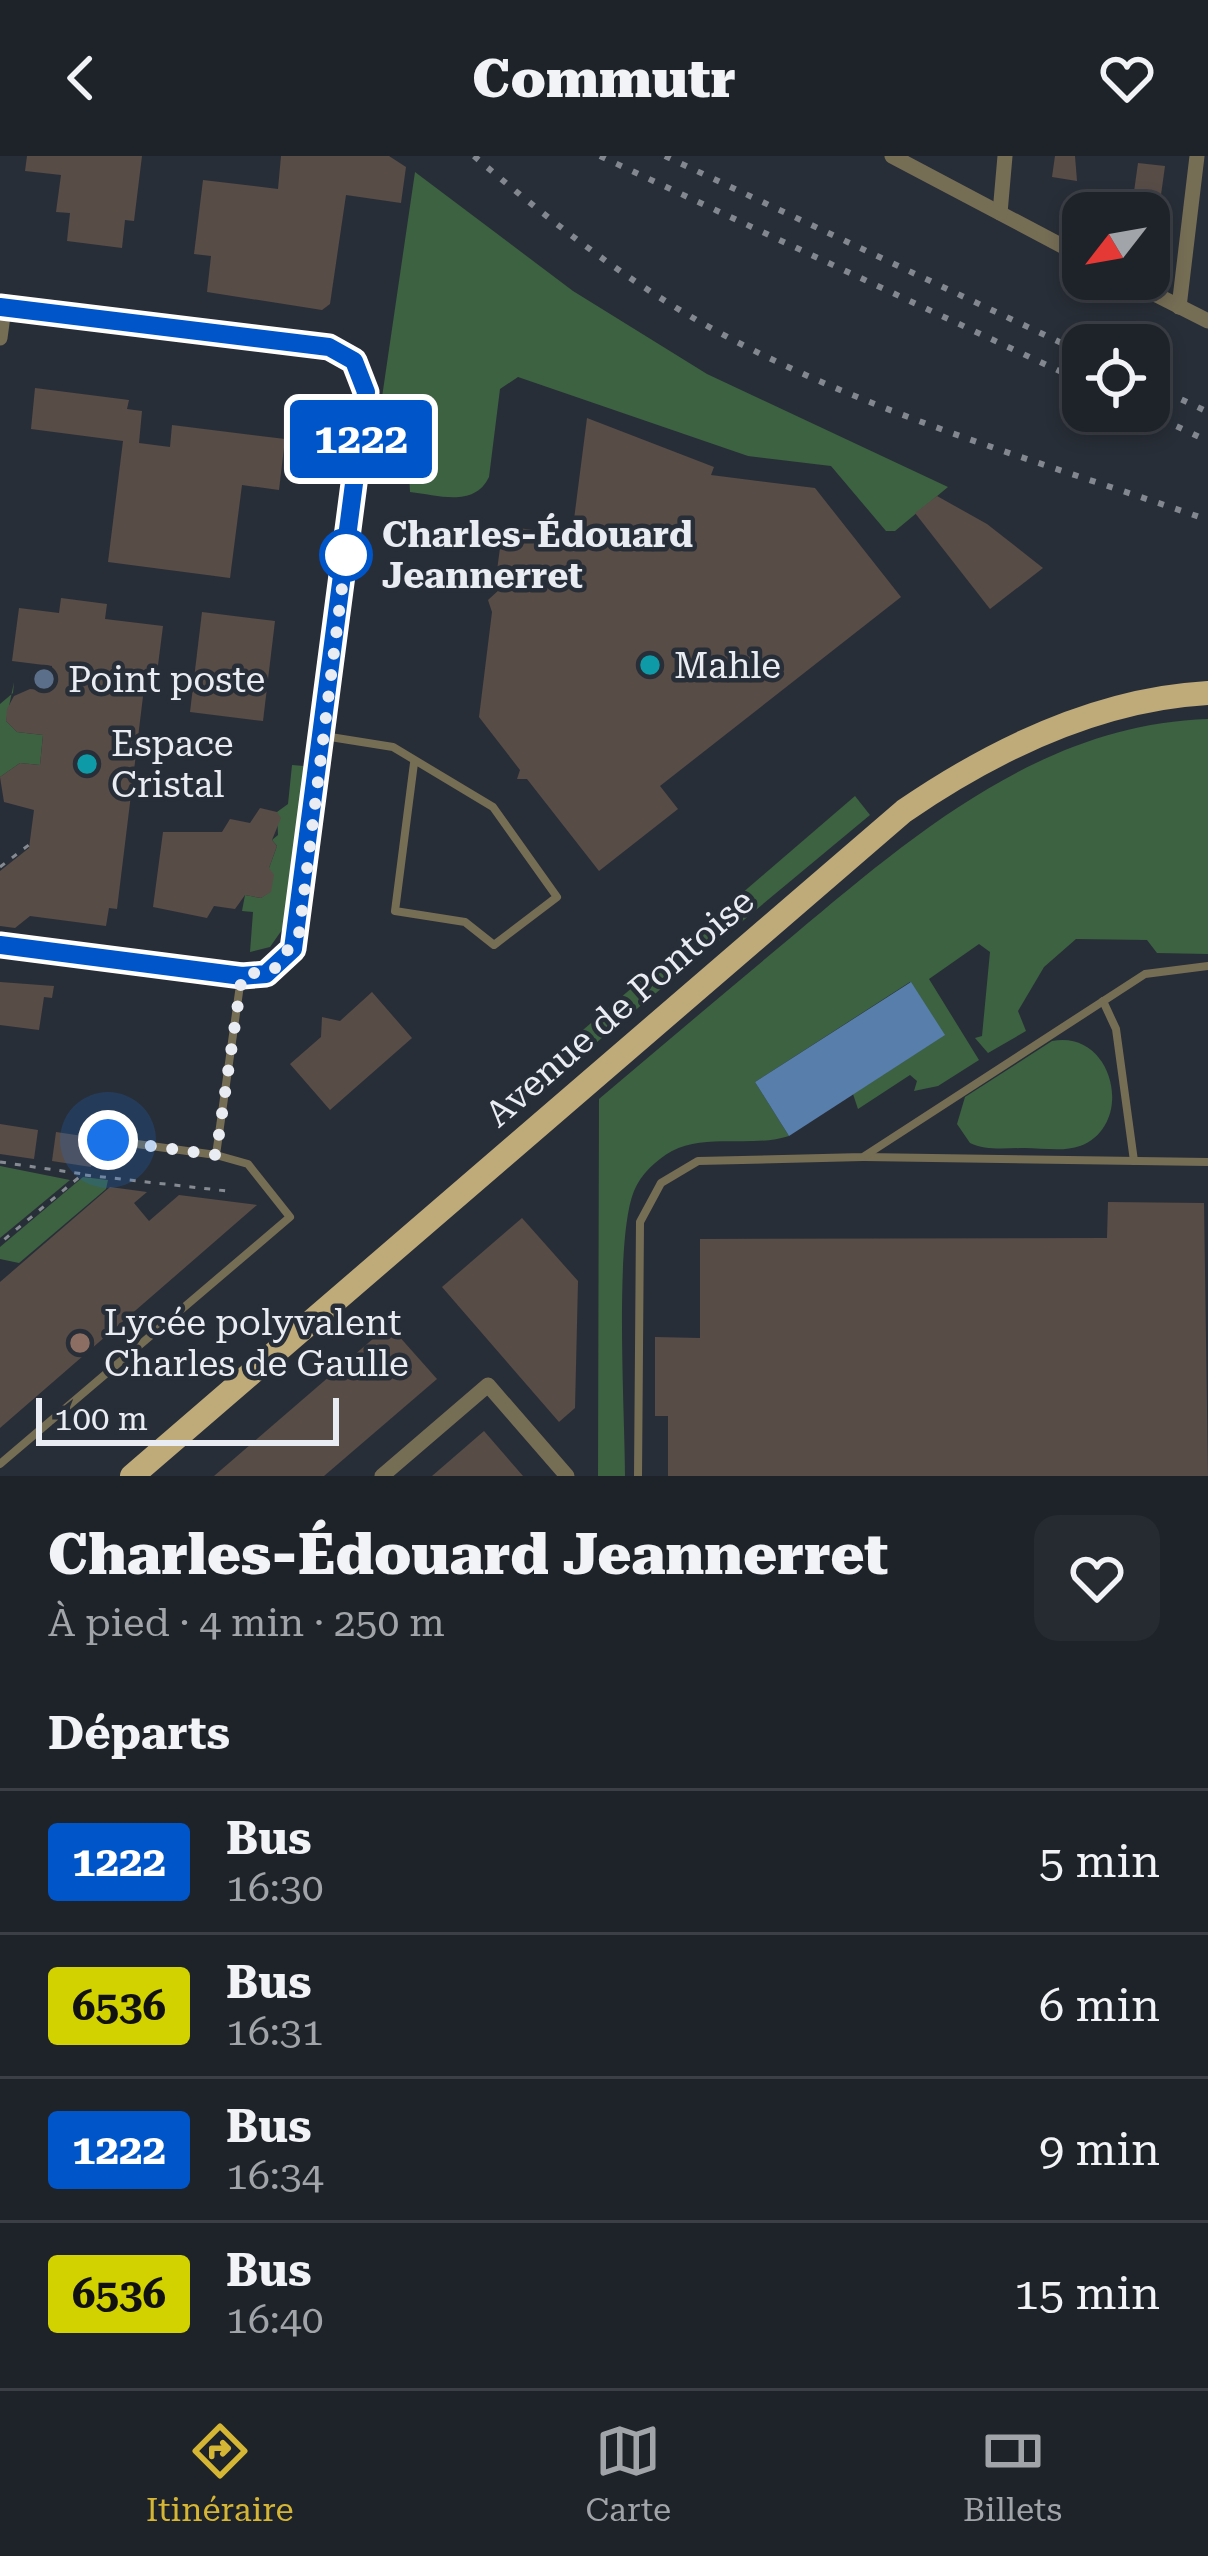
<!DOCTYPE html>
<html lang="fr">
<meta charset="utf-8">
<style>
:root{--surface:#1e2229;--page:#262a31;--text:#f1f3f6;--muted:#a1a4a8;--line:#3c3f46;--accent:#d5b534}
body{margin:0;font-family:"Roboto Serif",serif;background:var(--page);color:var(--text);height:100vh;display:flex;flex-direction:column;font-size:45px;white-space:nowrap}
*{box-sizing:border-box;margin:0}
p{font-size:39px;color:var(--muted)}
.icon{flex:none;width:66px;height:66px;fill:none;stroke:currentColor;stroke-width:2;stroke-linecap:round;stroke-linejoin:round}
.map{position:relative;height:1320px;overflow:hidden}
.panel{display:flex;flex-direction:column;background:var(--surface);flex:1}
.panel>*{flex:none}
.badge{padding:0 24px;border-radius:9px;font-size:42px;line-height:78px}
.needle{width:78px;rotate:239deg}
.fabs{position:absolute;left:1062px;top:36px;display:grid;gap:24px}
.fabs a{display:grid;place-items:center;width:108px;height:108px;border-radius:24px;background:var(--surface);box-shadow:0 6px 18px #0003,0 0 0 3px var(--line);font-size:60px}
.scale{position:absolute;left:36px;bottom:30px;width:303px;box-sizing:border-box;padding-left:12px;border:6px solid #e9edf3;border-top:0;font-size:33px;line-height:42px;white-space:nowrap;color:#e9edf3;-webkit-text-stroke:9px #282e37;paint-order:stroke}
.you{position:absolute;width:60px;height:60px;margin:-30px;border:9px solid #fff;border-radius:50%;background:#1a73e8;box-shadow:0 0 0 18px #1a73e833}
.map>.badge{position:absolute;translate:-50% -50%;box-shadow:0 0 0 6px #fff}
h2{padding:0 48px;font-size:45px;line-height:108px}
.round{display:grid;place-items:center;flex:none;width:126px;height:126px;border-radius:24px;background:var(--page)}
.headline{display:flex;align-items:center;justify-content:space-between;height:204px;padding:0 48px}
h1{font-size:57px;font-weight:800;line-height:90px}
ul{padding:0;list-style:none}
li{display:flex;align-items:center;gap:36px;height:144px;padding:0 48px;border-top:3px solid var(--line)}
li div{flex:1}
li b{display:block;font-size:45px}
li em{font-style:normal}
li .badge{min-width:132px;font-weight:700;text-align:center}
header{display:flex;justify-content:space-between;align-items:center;height:156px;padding:0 48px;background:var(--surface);font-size:54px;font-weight:800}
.menu{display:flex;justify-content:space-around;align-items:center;height:168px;border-top:3px solid var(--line);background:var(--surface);font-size:33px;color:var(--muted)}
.menu a{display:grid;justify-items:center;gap:6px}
.menu .active{color:var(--accent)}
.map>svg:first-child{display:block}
.green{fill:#3c6241}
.water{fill:#587eab}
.building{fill:#584c47}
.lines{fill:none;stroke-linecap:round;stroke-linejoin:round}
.path{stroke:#868b93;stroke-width:3;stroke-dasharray:6 9;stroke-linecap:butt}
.service{stroke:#766d55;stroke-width:8}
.minor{stroke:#766d55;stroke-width:15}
.primary{stroke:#bfab7a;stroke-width:24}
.rail{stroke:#838890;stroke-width:6;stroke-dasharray:6 12;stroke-linecap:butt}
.line-casing{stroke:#fff;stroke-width:27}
.line{stroke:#0055c8;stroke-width:18}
.walk{stroke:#e9edf3;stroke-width:12;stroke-dasharray:0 21.6}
.stop-dot{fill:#fff;stroke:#0055c8;stroke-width:6}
.culture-dot{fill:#0f9aa8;stroke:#282e37;stroke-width:4.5}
.service-dot{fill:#5c6f8a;stroke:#282e37;stroke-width:4.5}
.education-dot{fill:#8d6e63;stroke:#282e37;stroke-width:4.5}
.labels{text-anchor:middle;stroke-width:9;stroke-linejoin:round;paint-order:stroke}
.stop-label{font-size:36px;font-weight:bold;fill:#e9edf3;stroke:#282e37;text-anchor:start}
.poi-label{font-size:36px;fill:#e9edf3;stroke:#282e37;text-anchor:start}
.street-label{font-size:36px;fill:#e9edf3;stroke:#282e37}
</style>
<header><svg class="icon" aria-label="back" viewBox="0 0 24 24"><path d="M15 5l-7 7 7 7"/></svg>Commutr<svg class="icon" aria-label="heart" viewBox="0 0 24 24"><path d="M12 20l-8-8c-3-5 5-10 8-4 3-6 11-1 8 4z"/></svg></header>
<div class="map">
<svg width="1208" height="1320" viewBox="0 0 1208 1320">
<rect width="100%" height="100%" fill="#282e37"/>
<g class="green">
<path d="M415,16l158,119 134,83 241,113 -53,44h-9l-55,-65 -83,-10 -230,-79 -18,12 -11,88c-15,31 -50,18 -79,15l-2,-38 -33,-9z"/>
<path d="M14,526l-8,39 11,11 26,3 -3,30 -20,-2 -20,14v-73l13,-11z"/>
<path d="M1208,563v235l-51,-1 -10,-13 -71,-1 -32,28 -26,44 8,20 -38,22 -13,-15 7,-2 8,-84 -11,-8 -50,35 50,81 -41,26 -24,5 3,-10 -7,-6 -52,34 -5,-15 91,-59 -34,-53 -155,100 34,54c-37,12 -83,-3 -117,15 -16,9 -31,23 -38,40 -20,49 -9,223 -9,285h-27l1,-377c65,-55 130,-110 196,-165 119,-100 248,-210 413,-215z"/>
<path d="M292,609l12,1 -20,161 -14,20 -20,5 3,-40 -11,-1 3,-16 16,3 10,-7 -2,-23 8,-22 -5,-6 6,-5 -1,-23 11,-8z"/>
<path d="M855,640l15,19 -297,247 -11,-14z"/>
<path d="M1052,885c62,-12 84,84 28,105 -16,6 -38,2 -55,2 -18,0 -39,3 -55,-5l-13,-19 8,-27z"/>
<path d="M0,1010l70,14 -70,58z"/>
<path d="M83,1021l25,3 -2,9 -87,74 -19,-4v-12z"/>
</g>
<path class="water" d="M911,826l34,53 -156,101 -34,-54z"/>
<g class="building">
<path d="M27,0h115l-8,65 -9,-1 -3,28 -55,-7 3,-28 -14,-1 5,-37 -36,-4z"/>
<path d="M281,0h108l17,11 -5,36 -55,-8 -16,109 -8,6 -115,-18 4,-36 -17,-2 9,-74 75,9z"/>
<path d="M1055,0h20l2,25 -25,-4z"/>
<path d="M1138,7l27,3 -5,36 -27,-3z"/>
<path d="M35,232l94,12 -2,9 15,2 -3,32 31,4 2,-22 113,14 -6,51 -37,-5 -12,93 -122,-16 15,-121 -92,-12z"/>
<path d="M587,262l127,49 -3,8 104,13 86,109 -241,189 18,23 -79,62 -72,-92h-10l3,-9 -41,-53 13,-105 -4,-12 12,-11 -5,-4 8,-59 69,9z"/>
<path d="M937,340l50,28 56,44 -53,41 -75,-96z"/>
<path d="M61,442l46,6 -2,15 58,7 -6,47 -11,-1 -29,237 -8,-1 -3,18 -76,-10 -15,12 -15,-2v-55l29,-23 5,-38 -30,-8 -4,-25 20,-14 20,2 3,-30 -26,-3 -11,-11 1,-12 7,-13 16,-7 19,2 3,-25 -40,-5 7,-53 40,5z"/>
<path d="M202,456l73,9 -12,100 -73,-9z"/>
<path d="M260,652l17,4 4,6 -9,22 5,6 -8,22 5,7 -3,17 -10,6 -16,-3 -10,14 -21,-3 -7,12 -54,-11 10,-75h59l8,-13 20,4z"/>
<path d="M0,826l54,4 -2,12 -8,-1 -5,33 -39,-5z"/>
<path d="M372,836l40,46 -82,72 -40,-46 31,-27 1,-20 18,4z"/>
<path d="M0,968l38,6 -4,29 -34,-5z"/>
<path d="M56,976l40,6 -5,29 -39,-6z"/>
<path d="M110,1031l37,5 -13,11 15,18 30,-26 78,10 -257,223v-146z"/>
<path d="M1108,1046l96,1 4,273h-540v-60h-13v-79l45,1v-99l407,-1z"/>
<path d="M522,1062l56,63 -3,127 -16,14 -117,-135z"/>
<path d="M389,1169l48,54 -113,97h-110z"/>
<path d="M484,1275l39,45h-91z"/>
</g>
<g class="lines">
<g class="path">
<path d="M0,711l30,-23"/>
<path d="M0,1006l83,12 -83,69"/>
<path d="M85,1019l142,16"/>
</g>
<g class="service">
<path d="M324,580l69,11 100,60 64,90 -63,48 -29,-23 -70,-11 19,-148"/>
<path d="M1103,845l13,28 18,132"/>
<path d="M108,984l108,15 25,-177"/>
<path d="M864,1001l344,5"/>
<path d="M0,1308l290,-247 -42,-53 -32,-9"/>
<path d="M638,1320l2,-254 21,-39 37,-22 165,-4 282,-183 63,-8"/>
</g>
<g class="minor">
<path d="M892,0l191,101"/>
<path d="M1000,57l5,-57"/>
<path d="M1125,123l83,42"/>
<path d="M1179,151l18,-151"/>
<path d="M0,152l329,39 25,14 12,31 -73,557 -27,25 -24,2 -242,-31"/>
<path d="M0,182l4,-30"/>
<path d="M382,1320l106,-91 79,91"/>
</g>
<path class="primary" d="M132,1320l772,-665c89,-61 194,-112 304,-118"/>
<g class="rail">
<path d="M474,0c76,65 157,129 246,177 152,82 325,130 488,187"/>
<path d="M600,0l483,226"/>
<path d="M665,0l418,197"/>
<path d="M1149,228l59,28"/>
<path d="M1144,255l64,30"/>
</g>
</g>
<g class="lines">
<g class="line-casing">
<path id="line" d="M0,151l329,40 25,14 12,31 -73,557 -27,25 -24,2 -242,-31"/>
</g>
<use href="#line" class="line"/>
<path class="walk" d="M108,984l108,15 26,-179 33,-8 24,-34 47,-379"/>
</g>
<circle class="stop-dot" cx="346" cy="399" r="24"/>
<g class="culture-dot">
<circle cx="650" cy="509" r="12"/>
<circle cx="87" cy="608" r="12"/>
</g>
<circle class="service-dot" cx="44" cy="523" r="12"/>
<circle class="education-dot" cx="80" cy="1187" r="12"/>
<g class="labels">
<g class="stop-label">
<text x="382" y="391">Charles-Édouard<tspan x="382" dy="41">Jeannerret</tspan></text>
</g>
<g class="poi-label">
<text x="674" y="522">Mahle</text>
<text x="68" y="536">Point poste</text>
<text x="111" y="600">Espace<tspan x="111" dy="41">Cristal</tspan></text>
<text x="104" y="1179">Lycée polyvalent<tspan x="104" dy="41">Charles de Gaulle</tspan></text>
</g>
<g class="street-label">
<text transform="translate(619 851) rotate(-41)" y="13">Avenue de Pontoise</text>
</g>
</g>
</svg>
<div class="fabs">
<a><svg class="needle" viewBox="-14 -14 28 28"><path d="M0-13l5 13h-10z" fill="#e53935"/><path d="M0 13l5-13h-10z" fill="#a1a4a8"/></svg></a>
<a><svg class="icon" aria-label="locate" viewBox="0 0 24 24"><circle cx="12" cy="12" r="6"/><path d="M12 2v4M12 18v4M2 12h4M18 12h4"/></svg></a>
</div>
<div class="scale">100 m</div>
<div class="you" style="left:108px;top:984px"></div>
<b class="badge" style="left:361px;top:283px;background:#0055c8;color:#fff">1222</b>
</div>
<section class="panel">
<div class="headline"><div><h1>Charles-Édouard Jeannerret</h1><p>À pied · 4 min · 250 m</p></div><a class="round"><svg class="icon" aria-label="heart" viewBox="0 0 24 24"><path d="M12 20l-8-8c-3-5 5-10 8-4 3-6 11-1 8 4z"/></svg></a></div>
<h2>Départs</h2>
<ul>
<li><span class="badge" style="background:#0055c8;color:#fff">1222</span><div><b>Bus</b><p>16:30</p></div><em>5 min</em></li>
<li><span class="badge" style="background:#d2d200;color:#111">6536</span><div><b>Bus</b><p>16:31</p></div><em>6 min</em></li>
<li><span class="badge" style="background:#0055c8;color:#fff">1222</span><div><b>Bus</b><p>16:34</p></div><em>9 min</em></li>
<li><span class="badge" style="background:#d2d200;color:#111">6536</span><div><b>Bus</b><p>16:40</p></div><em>15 min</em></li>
</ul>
</section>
<nav class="menu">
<a class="active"><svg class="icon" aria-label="directions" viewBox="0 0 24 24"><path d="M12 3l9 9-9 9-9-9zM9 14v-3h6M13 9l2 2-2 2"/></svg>Itinéraire</a>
<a><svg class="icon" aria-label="map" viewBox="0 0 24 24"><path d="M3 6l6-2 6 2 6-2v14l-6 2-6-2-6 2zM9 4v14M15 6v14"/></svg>Carte</a>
<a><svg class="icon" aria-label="tickets" viewBox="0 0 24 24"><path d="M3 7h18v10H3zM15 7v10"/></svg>Billets</a>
</nav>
